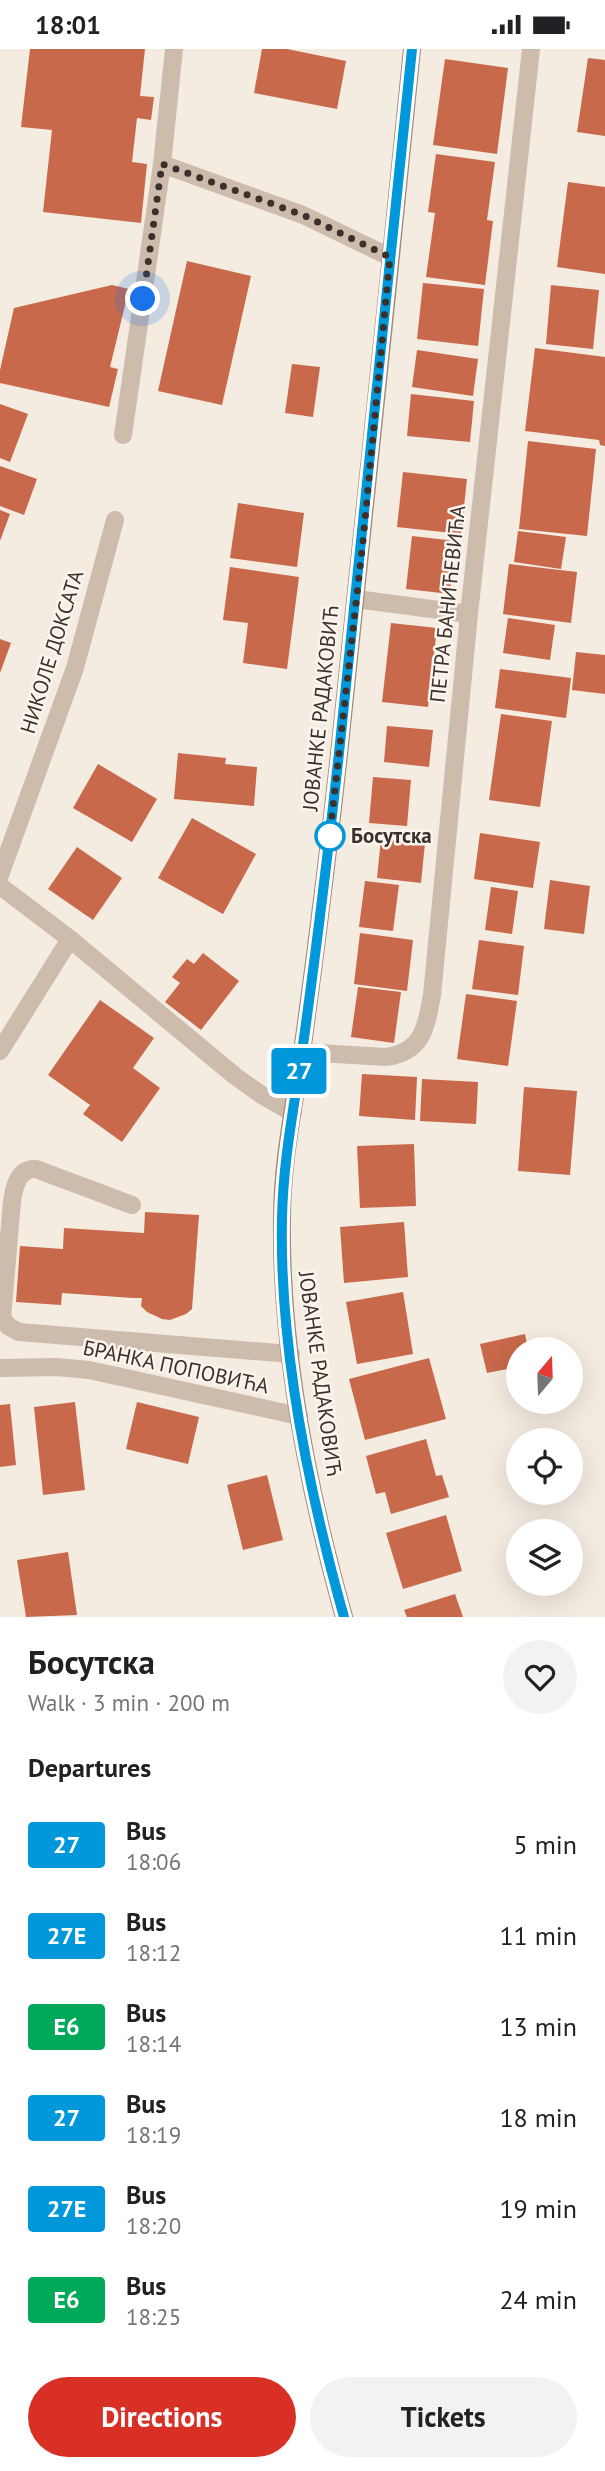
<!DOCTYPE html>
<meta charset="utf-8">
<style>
:root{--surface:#fff;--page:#f2f2f2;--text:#202124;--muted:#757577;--accent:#d93025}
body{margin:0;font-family:"PT Sans",sans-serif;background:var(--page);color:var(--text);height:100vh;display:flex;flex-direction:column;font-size:26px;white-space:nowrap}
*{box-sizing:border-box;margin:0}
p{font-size:23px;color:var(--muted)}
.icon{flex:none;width:38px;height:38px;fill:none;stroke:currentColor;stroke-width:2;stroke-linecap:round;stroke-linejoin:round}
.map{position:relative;height:1568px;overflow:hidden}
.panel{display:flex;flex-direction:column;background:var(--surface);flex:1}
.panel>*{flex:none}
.badge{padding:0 14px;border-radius:5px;font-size:24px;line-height:46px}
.needle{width:46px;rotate:19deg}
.buttons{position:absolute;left:506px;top:1288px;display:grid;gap:14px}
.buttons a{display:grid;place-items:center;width:77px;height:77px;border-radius:50%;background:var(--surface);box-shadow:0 7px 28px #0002;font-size:35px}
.you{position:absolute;width:35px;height:35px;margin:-18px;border:5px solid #fff;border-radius:50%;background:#1a73e8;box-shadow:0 0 0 10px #1a73e833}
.map>.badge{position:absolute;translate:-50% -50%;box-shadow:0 0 0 4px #fff}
h2{padding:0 28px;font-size:26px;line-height:63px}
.round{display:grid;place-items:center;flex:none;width:74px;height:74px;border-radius:37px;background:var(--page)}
.overview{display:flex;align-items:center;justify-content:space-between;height:119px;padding:0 28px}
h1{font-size:33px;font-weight:700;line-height:52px}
.button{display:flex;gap:14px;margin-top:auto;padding:14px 28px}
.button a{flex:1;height:80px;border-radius:42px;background:var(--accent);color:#fff;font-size:28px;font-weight:700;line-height:80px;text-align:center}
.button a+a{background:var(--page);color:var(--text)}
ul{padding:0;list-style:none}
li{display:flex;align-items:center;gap:21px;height:91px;padding:0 28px}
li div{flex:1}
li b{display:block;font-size:26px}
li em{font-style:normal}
li .badge{min-width:77px;font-weight:700;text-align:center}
.status{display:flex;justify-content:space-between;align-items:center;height:49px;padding:0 35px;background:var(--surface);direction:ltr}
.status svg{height:19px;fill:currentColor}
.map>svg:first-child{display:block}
.building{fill:#c8694b}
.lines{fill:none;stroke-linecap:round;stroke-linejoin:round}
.lane{stroke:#cdbbac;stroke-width:18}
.street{stroke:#cdbbac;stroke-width:18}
.secondary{stroke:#a18a7d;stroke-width:18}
.line-casing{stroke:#fff;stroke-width:16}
.line{stroke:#0098da;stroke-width:10}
.walk{stroke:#3b302b;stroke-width:7;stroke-dasharray:0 12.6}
.stop-dot{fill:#fff;stroke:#0098da;stroke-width:3.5}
.labels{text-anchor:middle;stroke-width:5;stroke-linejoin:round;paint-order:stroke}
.street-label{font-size:21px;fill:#3b302b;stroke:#fbf5ee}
.stop-label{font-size:21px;font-weight:bold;fill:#3b302b;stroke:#fbf5ee;text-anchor:start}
</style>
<div class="status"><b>18:01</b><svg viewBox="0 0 49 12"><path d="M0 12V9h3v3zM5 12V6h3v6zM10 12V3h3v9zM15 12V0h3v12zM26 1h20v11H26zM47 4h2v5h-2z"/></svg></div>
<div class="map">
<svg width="605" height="1568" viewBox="0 0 605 1568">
<rect width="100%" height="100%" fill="#f4ebe1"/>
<g class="building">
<path d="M30,0h115l-5,47 14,1 -3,23 -14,-2 -5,44 15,2 -6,59 -98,-11 9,-82 -31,-3z"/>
<path d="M262,0h25l59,12 -9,48 -83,-16z"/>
<path d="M588,9l17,2v76l-28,-4z"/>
<path d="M445,10l63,9 -11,86 -64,-9z"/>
<path d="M436,105l59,8 -8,58 6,1 -8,64 -59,-8 9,-64 -7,-1z"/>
<path d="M568,133l37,5v87l-48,-7z"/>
<path d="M187,212l64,15 -29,129 -64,-14z"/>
<path d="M423,234l61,6 -6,57 -61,-7z"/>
<path d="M112,236l17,4 -19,78 8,2 -9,38 -109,-24v-13l14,-62z"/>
<path d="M551,236l48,5 -6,59 -47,-5z"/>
<path d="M535,299l70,9v89l-5,-1 -1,-5 -74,-9z"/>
<path d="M417,301l61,9 -5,37 -61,-9z"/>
<path d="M292,315l28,3 -7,50 -28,-4z"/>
<path d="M411,345l63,7 -4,41 -63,-6z"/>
<path d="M0,355l28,10 -18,48 -10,-4z"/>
<path d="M528,392l68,8 -9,87 -68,-7z"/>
<path d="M0,417l37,13 -13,36 -24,-9z"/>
<path d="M403,423l64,7 -6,55 -64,-7z"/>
<path d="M238,454l66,10 -7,54 -67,-9z"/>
<path d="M0,461l10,4 -10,27z"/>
<path d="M518,482l48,6 -5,32 -47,-7z"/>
<path d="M412,487l44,5 -6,53 -44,-5z"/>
<path d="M509,515l68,8 -6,51 -68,-9z"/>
<path d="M230,518l69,10 -12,92 -44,-6 5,-40 -25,-3z"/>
<path d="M508,569l47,7 -5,35 -47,-7z"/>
<path d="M391,574l46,5 -9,79 -46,-5z"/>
<path d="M0,590l11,4 -11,30z"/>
<path d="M576,603l29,3v39l-33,-4z"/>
<path d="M500,620l71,9 -5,40 -71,-10z"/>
<path d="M501,665l51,7 -12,86 -51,-7z"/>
<path d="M387,677l46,4 -4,37 -45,-5z"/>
<path d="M178,704l48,5 -1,6 32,3 -3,39 -80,-7z"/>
<path d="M98,715l59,35 -25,43 -59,-34z"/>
<path d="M373,728l38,3 -4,46 -38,-3z"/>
<path d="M192,769l64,36 -33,60 -65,-36z"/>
<path d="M480,784l60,9 -7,46 -59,-9z"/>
<path d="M381,790l44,4 -4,40 -44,-5z"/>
<path d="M77,798l45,31 -29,42 -45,-31z"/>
<path d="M550,831l40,6 -6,48 -40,-5z"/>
<path d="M365,832l34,4 -6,46 -34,-4z"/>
<path d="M491,838l27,4 -6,43 -27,-4z"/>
<path d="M360,884l53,7 -6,51 -53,-7z"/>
<path d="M479,891l45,6 -6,49 -46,-6z"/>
<path d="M203,904l36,28 -38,49 -36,-28 15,-19 -8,-6 15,-18 7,5z"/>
<path d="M358,938l43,5 -7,51 -43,-6z"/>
<path d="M466,945l51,7 -9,65 -51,-7z"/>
<path d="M100,951l54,38 -21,30 27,20 -38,54 -39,-28 7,-9 -42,-30z"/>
<path d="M362,1025l55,3 -2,43 -56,-4z"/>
<path d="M422,1030l56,3 -2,42 -56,-3z"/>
<path d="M524,1038l53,4 -7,84 -52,-4z"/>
<path d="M414,1095l2,62 -56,2 -3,-62z"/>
<path d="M145,1163l54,3 -7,94 -6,5 -16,6 -8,-1 -15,-7 -6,-6 1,-8h-9l-71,-5 -1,12 -45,-3 4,-56 43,3 1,-21 80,5z"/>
<path d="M404,1173l4,55 -64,6 -4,-56z"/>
<path d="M403,1243l10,62 -56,10 -11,-62z"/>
<path d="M525,1285l3,15h-10v18l-31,6 -7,-29z"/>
<path d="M429,1309l17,61 -81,21 -16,-61z"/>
<path d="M75,1353l10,88 -42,5 -9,-88z"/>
<path d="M137,1353l62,15 -11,47 -62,-15z"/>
<path d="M10,1355l6,61 -16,2v-62z"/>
<path d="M426,1390l10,37 6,-1 7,22 -58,17 -6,-22 -9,2 -10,-38z"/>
<path d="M267,1426l16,65 -40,10 -16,-65z"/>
<path d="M446,1466l16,56 -59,18 -17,-56z"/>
<path d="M68,1503l9,63 -51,2 -9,-57z"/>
<path d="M455,1545l8,23h-56l-3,-7z"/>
</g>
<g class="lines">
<g class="lane">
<path d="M162,115l141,51 87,42"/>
<path d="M123,386l39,-271 12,-115"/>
<path d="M0,826l75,-207 40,-148"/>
<path d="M0,1002l70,-112"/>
<path d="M132,1156l-96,-36c-18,-1 -22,18 -24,33l-10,116 6,8 11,6 272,22"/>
</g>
<g class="street">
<path d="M356,550l113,15"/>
<path d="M0,837l70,53 165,137 28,20 30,17"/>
<path d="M302,1003l84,5c37,-5 40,-30 46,-62l37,-381 62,-565"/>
<path d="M0,1319l57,-1 32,3 210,46"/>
</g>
<path class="secondary" d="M344,1568c-36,-128 -64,-266 -62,-399 0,-56 12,-111 20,-166 14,-102 27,-205 38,-307 26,-232 48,-464 72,-696"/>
</g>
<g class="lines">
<g class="line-casing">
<path id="line" d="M344,1568c-35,-125 -65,-269 -62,-399 1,-56 12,-111 20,-166 14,-99 26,-199 37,-299 26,-235 48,-470 73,-704"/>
</g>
<use href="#line" class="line"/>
<path class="walk" d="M143,250l19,-135 141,51 87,42 -27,284 -34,301 1,-6"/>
</g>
<circle class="stop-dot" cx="330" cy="787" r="14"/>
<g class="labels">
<g class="street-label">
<text transform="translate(448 555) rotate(-84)" y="7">ПЕТРА БАНИЋЕВИЋА</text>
<text transform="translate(52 603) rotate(-73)" y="7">НИКОЛЕ ДОКСАТА</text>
<text transform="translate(321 659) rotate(-84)" y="7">ЈОВАНКЕ РАДАКОВИЋ</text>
<text transform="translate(176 1318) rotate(12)" y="7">БРАНКА ПОПОВИЋА</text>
<text transform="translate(320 1325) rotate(82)" y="7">ЈОВАНКЕ РАДАКОВИЋ</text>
</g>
<g class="stop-label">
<text x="351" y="794">Босутска</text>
</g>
</g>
</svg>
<div class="buttons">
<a><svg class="needle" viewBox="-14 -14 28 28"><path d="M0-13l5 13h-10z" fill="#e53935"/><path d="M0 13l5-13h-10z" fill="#757577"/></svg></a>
<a><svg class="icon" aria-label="locate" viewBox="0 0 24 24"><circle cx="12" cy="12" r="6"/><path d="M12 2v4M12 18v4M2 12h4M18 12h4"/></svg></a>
<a><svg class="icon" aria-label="layers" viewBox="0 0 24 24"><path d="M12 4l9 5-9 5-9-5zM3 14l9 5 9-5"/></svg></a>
</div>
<div class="you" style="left:143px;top:250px"></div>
<b class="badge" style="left:299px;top:1022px;background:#0098da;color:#fff">27</b>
</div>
<section class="panel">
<div class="overview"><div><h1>Босутска</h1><p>Walk · 3 min · 200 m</p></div><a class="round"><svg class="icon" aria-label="heart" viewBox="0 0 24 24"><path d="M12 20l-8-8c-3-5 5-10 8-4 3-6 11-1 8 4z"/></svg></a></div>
<h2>Departures</h2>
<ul>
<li><span class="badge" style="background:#0098da;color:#fff">27</span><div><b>Bus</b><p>18:06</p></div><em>5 min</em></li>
<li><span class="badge" style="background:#0098da;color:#fff">27E</span><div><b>Bus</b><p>18:12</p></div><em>11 min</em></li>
<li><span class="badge" style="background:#00a859;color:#fff">E6</span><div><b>Bus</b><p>18:14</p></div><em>13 min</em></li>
<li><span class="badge" style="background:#0098da;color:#fff">27</span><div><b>Bus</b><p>18:19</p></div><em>18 min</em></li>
<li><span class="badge" style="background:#0098da;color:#fff">27E</span><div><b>Bus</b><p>18:20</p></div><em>19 min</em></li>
<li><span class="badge" style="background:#00a859;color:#fff">E6</span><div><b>Bus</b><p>18:25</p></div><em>24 min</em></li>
</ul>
<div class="button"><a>Directions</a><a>Tickets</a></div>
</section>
